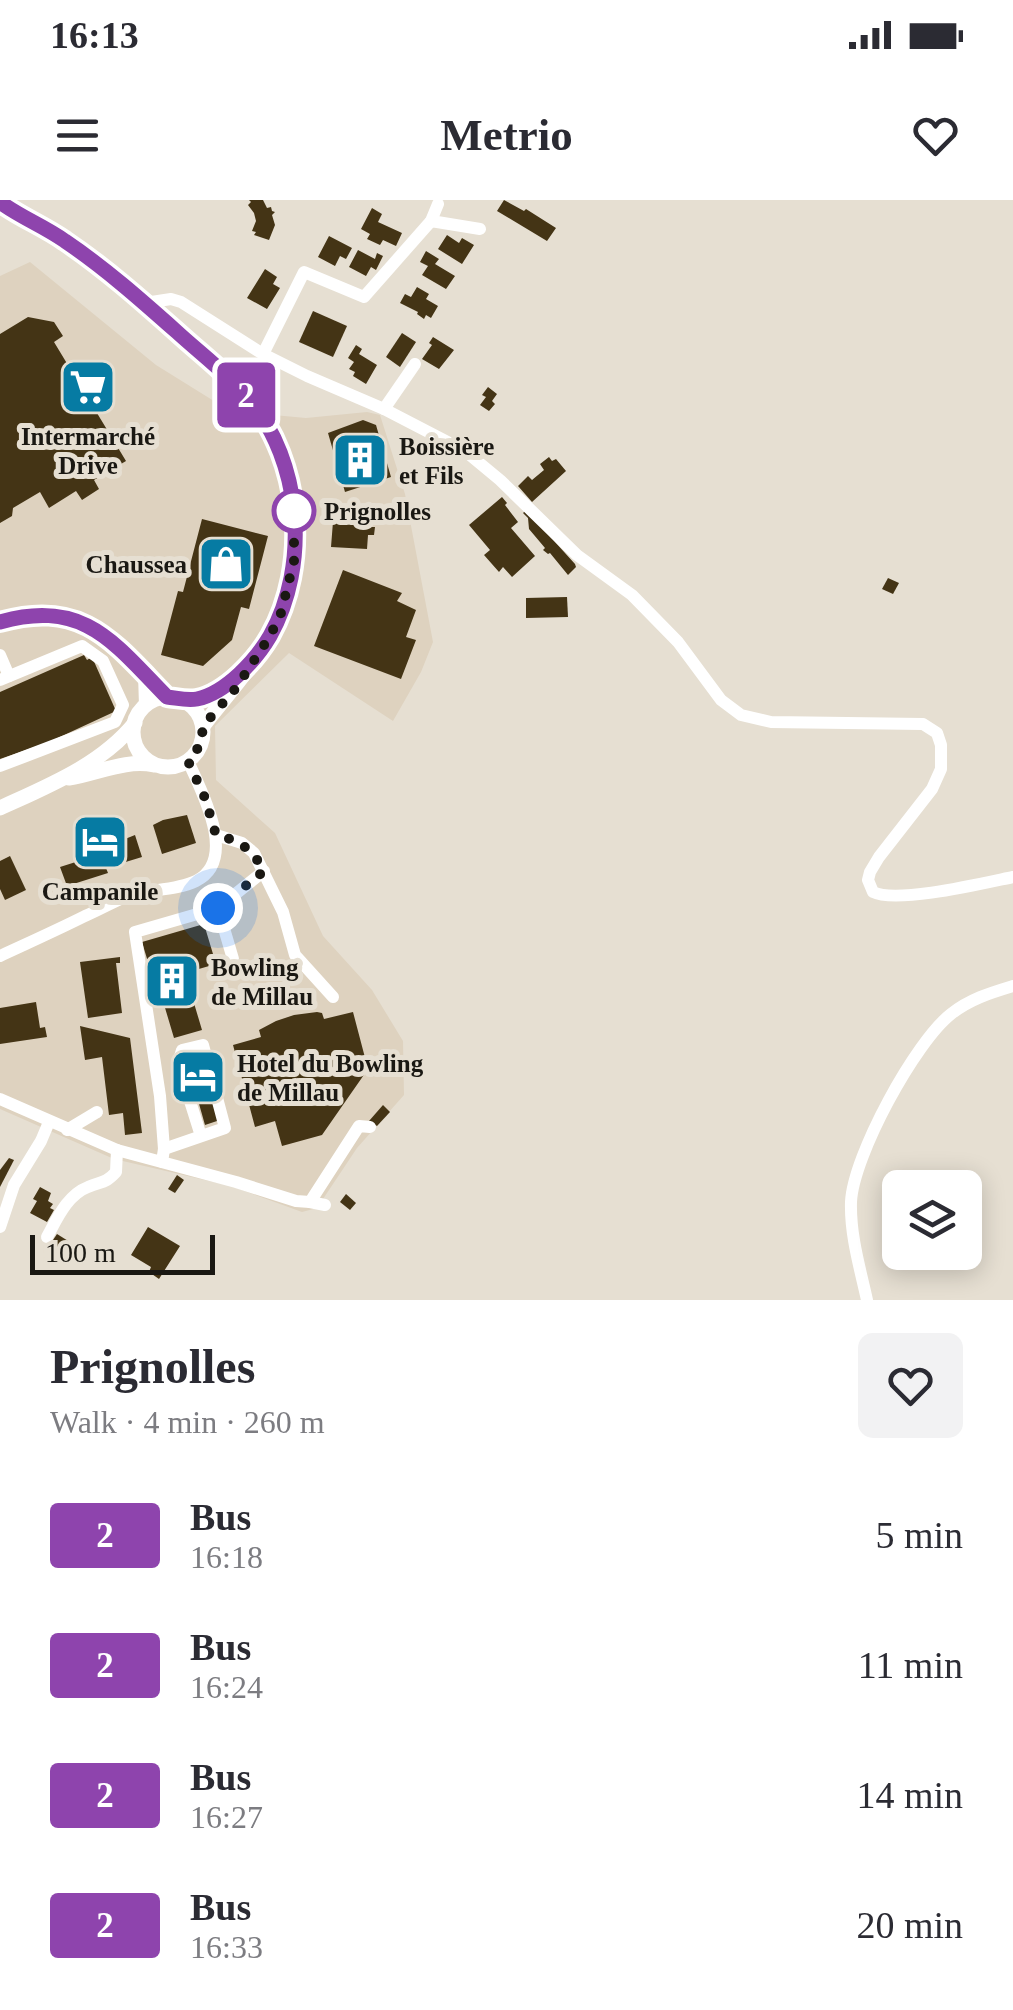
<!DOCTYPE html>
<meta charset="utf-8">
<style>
:root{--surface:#fff;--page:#f2f2f3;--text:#2b2b33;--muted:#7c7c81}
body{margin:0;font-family:"Times New Roman",serif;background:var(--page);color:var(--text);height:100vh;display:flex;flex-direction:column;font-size:38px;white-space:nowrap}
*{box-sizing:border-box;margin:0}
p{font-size:32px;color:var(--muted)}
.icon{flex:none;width:55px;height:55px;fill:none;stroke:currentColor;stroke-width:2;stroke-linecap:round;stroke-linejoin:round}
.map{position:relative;height:1100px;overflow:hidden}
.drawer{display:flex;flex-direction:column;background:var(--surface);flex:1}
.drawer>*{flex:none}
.badge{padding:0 20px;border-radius:8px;font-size:35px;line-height:65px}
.fabs{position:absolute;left:882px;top:970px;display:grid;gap:20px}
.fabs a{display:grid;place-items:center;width:100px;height:100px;border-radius:15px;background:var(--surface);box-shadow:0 5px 25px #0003;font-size:50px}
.scale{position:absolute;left:30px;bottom:25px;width:185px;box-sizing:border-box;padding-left:10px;border:5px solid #1a1813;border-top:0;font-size:28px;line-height:35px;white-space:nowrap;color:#1a1813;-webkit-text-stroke:8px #e6dfd2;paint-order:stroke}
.you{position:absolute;width:50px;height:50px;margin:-25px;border:8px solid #fff;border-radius:50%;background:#1a73e8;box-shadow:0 0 0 15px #1a73e833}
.map>.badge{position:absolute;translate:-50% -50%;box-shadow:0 0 0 5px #fff}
.round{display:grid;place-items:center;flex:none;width:105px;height:105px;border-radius:15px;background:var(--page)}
.overview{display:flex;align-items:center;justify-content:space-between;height:170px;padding:0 50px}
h1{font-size:48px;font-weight:700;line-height:75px}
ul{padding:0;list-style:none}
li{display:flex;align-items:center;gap:30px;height:130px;padding:0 50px}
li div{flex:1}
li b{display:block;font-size:38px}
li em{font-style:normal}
li .badge{min-width:110px;font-weight:700;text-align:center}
.status{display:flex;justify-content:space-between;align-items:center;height:70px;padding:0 50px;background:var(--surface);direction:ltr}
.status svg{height:28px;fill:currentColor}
header{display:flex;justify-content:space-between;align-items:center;height:130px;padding:0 50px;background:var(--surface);font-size:45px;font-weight:700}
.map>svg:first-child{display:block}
.built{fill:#ded2bf}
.building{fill:#443415}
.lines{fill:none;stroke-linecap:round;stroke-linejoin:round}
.minor{stroke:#fff;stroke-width:12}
.major{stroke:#fff;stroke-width:15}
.line-casing{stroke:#fff;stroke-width:22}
.line{stroke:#8e44ad;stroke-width:15}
.walk{stroke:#1a1813;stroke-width:10;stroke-dasharray:0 18}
.stop-dot{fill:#fff;stroke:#8e44ad;stroke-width:5}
.labels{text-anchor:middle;stroke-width:10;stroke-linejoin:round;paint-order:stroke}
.poi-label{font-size:25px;font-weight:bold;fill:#1a1813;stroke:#e6dfd2;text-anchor:start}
.stop-label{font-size:25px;font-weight:bold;fill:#1a1813;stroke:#e6dfd2;text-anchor:start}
</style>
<div class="status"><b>16:13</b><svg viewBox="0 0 49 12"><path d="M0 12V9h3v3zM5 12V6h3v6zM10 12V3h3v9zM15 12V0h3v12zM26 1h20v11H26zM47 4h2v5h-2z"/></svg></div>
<header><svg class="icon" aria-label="menu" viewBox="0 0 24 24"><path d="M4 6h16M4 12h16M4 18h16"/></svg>Metrio<svg class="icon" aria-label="heart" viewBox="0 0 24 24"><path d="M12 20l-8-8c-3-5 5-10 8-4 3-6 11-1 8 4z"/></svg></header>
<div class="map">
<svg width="1013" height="1100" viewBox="0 0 1013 1100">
<rect width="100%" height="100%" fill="#e6dfd2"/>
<path class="built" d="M30,62l126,103 74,46 76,7 61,-6 13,3 25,79 28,148 -12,30 -28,49 -104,-68 -74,73 1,54 59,53 48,103 49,54 31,51 1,54 -47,53 -40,60 -15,4 -71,-26 -117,-27 -114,-50v-833z"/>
<g class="building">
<path d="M249,0h14l4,8 4,-1 1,4 3,1 -3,3 3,10 -6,15 -15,-5 2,-3 -4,-1 4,-10 -2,-8 -6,-8 3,-3z"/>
<path d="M504,0l20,11 2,-2 30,19 -9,13 -50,-30z"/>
<path d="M372,8l10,6 -4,8 24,11 -6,13 -13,-6 -3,5 -13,-6 3,-5 -9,-5z"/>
<path d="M447,35l12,8 3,-5 12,7 -12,19 -24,-15z"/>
<path d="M329,36l23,12 -6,11 -6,-3 -5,10 -17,-9z"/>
<path d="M358,50l17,9 2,-6 6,3 -7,14 -5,-3 -5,9 -17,-9z"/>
<path d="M426,51l13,8 -4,5 20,12 -9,13 -24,-14 6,-9 -8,-4z"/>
<path d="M265,69l12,8 -4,7 7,4 -13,21 -20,-11z"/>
<path d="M417,87l12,7 -3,5 12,7 -7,12 -5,-3 -2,4 -7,-5 1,-2 -18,-9 5,-9 6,3z"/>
<path d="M313,111l34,15 -14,31 -34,-15z"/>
<path d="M28,117l26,5 9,14 -9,6 72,119 -32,19 5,9 -17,11 -6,-9 -27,17 -9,-16 -27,16 -1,8 -12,7v-189z"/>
<path d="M402,133l14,9 -16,25 -14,-10z"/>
<path d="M433,137l21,13 -15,19 -17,-10 10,-14 -3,-2z"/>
<path d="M356,145l6,4 -3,5 18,11 -11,19 -13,-8 2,-4 -6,-3 5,-7 -6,-4z"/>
<path d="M488,187l9,7 -5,7 3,3 -6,7 -9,-6 6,-8 -4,-2z"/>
<path d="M363,220l13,5 15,52 -46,15 -17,-59z"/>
<path d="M549,257l3,4 4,-2 10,12 -34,31 -14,-16 10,-10 4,4 12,-10 -4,-6z"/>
<path d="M502,297l5,6 -2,2 13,17 -7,6 24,28 -23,21 -9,-10 -4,5 -15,-17 6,-5 -21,-25z"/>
<path d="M334,309l35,3 -1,15h7l-1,8h-6l-1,14 -36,-2z"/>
<path d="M526,310l49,54 1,3 -8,8 -18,-22 -2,1 -5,-4 2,-2 -16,-19 -1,-11 -5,-5z"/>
<path d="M202,319l66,17 -19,73 -8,-2 -9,33 -29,26 -42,-11 17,-64 5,1z"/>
<path d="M343,370l59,23 -5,8 19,9 -10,27 10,3 -15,39 -87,-33z"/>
<path d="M888,378l11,5 -6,11 -11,-5z"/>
<path d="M567,397l1,20 -42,1v-20z"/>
<path d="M84,455l3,5 5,-3 24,54 -67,31 -49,17v-67z"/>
<path d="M187,615l9,28 -34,11 -9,-29 10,-5z"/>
<path d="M135,635l7,22 -36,11 2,5 -41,13 -7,-19 41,-13 -1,-5z"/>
<path d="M10,656l16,34 -21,10 -5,-11v-28z"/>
<path d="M204,724l12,40 -31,9 17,57 -28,8 -17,-57 -3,1 -12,-40z"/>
<path d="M120,757v6h-4l6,50 -34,5 -8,-56z"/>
<path d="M36,802l4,26 5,-1 2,10 -47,7v-36z"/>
<path d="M317,812l5,1 2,6 29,-7 15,57 -46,66 -40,11 -7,-25 -20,6 -22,-82 28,-8 -2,-7 17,-9 18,-6z"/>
<path d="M80,826l50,12 12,95 -17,2 -2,-22 -14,2 -7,-58 -17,3z"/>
<path d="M201,854l19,66 -15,5 -19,-67z"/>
<path d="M383,905l7,7 -13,14 -8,-5z"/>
<path d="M9,958l5,2 -14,27v-17z"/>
<path d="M177,975l7,5 -9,13 -7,-4z"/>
<path d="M40,987l11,6 -3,8 5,3 -3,4 4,2 -7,12 -17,-9 7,-12 -4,-2z"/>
<path d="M346,994l10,9 -6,7 -10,-8z"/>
<path d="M148,1027l32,19 -21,33 -10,-7 2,-5 -20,-12z"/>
<path d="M57,1034l16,10 -9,13 -15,-11z"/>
</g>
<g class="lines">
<g class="minor">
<path d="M431,21l7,-17"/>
<path d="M145,103l26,-4 10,3 82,52 44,22 77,33 81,42 35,29 77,75 55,40 46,47 43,58 20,15 30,7 152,2 14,9 4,12v24l-9,20 -53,68 -9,15 -2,8 5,12c23,12 111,-9 140,-15"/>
<path d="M263,154l41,-82 60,25 67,-76 49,8"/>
<path d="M384,209l31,-45"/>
<path d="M0,422c83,-23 115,22 167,75"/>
<path d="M0,455l9,21"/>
<path d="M144,473l1,33"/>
<path d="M0,480l82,-34 21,15 20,44 -8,17 -115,44"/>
<path d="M216,635l26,8 12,10 29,59 12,43 38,42"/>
<path d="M218,708l15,51"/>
<path d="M0,756c28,-13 57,-26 85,-40 14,-6 28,-14 42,-20 22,-7 48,-5 69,-15 43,-21 5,-91 -8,-120"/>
<path d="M0,899l117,51 119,32 60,19 14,1 49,-76 11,1"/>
<path d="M67,930l30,-18"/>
<path d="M164,949l61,-21 -22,-83 -21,5 -4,13 23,73"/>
<path d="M162,962l2,-13 -4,-53 -25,-164 83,-24 46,-37"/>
<path d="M310,1002l15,3"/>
<path d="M0,1027l14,-42 27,-44 8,-19"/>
<path d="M47,1037c10,-18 20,-42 41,-50 14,-6 17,-3 28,-15l1,-22"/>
<path d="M867,1100c-7,-32 -17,-65 -16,-98 2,-46 64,-160 100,-188 19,-15 39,-21 62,-28"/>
</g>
<g class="major">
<path d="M0,7c65,23 118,72 168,118 28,25 60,48 84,78 50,63 58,161 19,231 -19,34 -45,62 -68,92"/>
<circle cx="168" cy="532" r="35"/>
<path d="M182,499c25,1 40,-13 59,-27"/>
<path d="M69,578c28,-4 56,-19 85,-13"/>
<path d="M0,608c48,-22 101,-43 135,-85"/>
</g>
</g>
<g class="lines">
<g class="line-casing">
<path id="line" d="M0,2c20,15 44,24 65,39 40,27 76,59 112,91 24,22 51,42 72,67 53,63 61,166 21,237 -14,24 -44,57 -73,63 -10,2 -20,-1 -30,-2 -53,-54 -83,-99 -167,-75"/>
</g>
<use href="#line" class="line"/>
<path class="walk" d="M218,708l46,-37c-12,-22 -23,-30 -48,-36l-11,-37 -17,-37 13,-17 2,-18 33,-38 34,-52 11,-23 13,-52v-50"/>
</g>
<defs>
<g id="supermarket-square" transform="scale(2.875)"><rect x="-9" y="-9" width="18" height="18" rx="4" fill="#067ba3" stroke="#e6dfd2"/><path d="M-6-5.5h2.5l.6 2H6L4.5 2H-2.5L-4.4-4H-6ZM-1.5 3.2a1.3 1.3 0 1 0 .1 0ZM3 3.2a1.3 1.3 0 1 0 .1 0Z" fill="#fff"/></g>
<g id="building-square" transform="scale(2.875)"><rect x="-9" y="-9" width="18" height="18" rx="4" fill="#067ba3" stroke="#e6dfd2"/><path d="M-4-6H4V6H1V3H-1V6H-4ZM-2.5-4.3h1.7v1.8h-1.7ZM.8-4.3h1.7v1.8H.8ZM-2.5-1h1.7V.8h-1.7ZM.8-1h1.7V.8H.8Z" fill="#fff"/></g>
<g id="shop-square" transform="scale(2.875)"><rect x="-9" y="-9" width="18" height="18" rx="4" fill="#067ba3" stroke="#e6dfd2"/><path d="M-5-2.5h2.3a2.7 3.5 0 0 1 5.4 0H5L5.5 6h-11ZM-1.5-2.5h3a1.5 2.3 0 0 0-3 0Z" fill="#fff"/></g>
<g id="hotel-square" transform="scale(2.875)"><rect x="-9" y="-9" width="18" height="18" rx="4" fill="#067ba3" stroke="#e6dfd2"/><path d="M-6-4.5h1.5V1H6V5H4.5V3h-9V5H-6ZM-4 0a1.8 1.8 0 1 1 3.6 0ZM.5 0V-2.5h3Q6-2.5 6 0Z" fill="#fff"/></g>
</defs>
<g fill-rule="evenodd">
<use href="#supermarket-square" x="88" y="187"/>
<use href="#building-square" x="360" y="260"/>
<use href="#shop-square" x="226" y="364"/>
<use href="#hotel-square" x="100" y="642"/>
<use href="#building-square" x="172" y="781"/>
<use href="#hotel-square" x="198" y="877"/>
</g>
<circle class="stop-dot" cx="294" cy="311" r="20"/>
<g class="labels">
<g class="poi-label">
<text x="88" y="245" text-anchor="middle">Intermarché<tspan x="88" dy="29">Drive</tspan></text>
<text x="399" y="255">Boissière<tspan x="399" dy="29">et Fils</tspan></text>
<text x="187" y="373" text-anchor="end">Chaussea</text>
<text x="100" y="700" text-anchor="middle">Campanile</text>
<text x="211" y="776">Bowling<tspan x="211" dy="29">de Millau</tspan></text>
<text x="237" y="872">Hotel du Bowling<tspan x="237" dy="29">de Millau</tspan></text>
</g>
<g class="stop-label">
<text x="324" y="320">Prignolles</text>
</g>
</g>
</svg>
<div class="fabs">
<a><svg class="icon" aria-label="layers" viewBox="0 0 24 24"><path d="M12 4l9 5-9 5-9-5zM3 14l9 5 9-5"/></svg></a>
</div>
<div class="scale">100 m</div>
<div class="you" style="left:218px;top:708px"></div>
<b class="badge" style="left:246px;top:195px;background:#8e44ad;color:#fff">2</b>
</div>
<section class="drawer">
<div class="overview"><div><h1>Prignolles</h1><p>Walk · 4 min · 260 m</p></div><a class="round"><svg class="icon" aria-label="heart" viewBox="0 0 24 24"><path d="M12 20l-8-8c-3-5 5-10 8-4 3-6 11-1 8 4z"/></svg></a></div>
<ul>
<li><span class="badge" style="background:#8e44ad;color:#fff">2</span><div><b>Bus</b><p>16:18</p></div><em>5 min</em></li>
<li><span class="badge" style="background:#8e44ad;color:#fff">2</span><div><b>Bus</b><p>16:24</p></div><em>11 min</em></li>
<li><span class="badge" style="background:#8e44ad;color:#fff">2</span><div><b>Bus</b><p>16:27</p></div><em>14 min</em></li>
<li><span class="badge" style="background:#8e44ad;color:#fff">2</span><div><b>Bus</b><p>16:33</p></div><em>20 min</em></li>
</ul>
</section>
